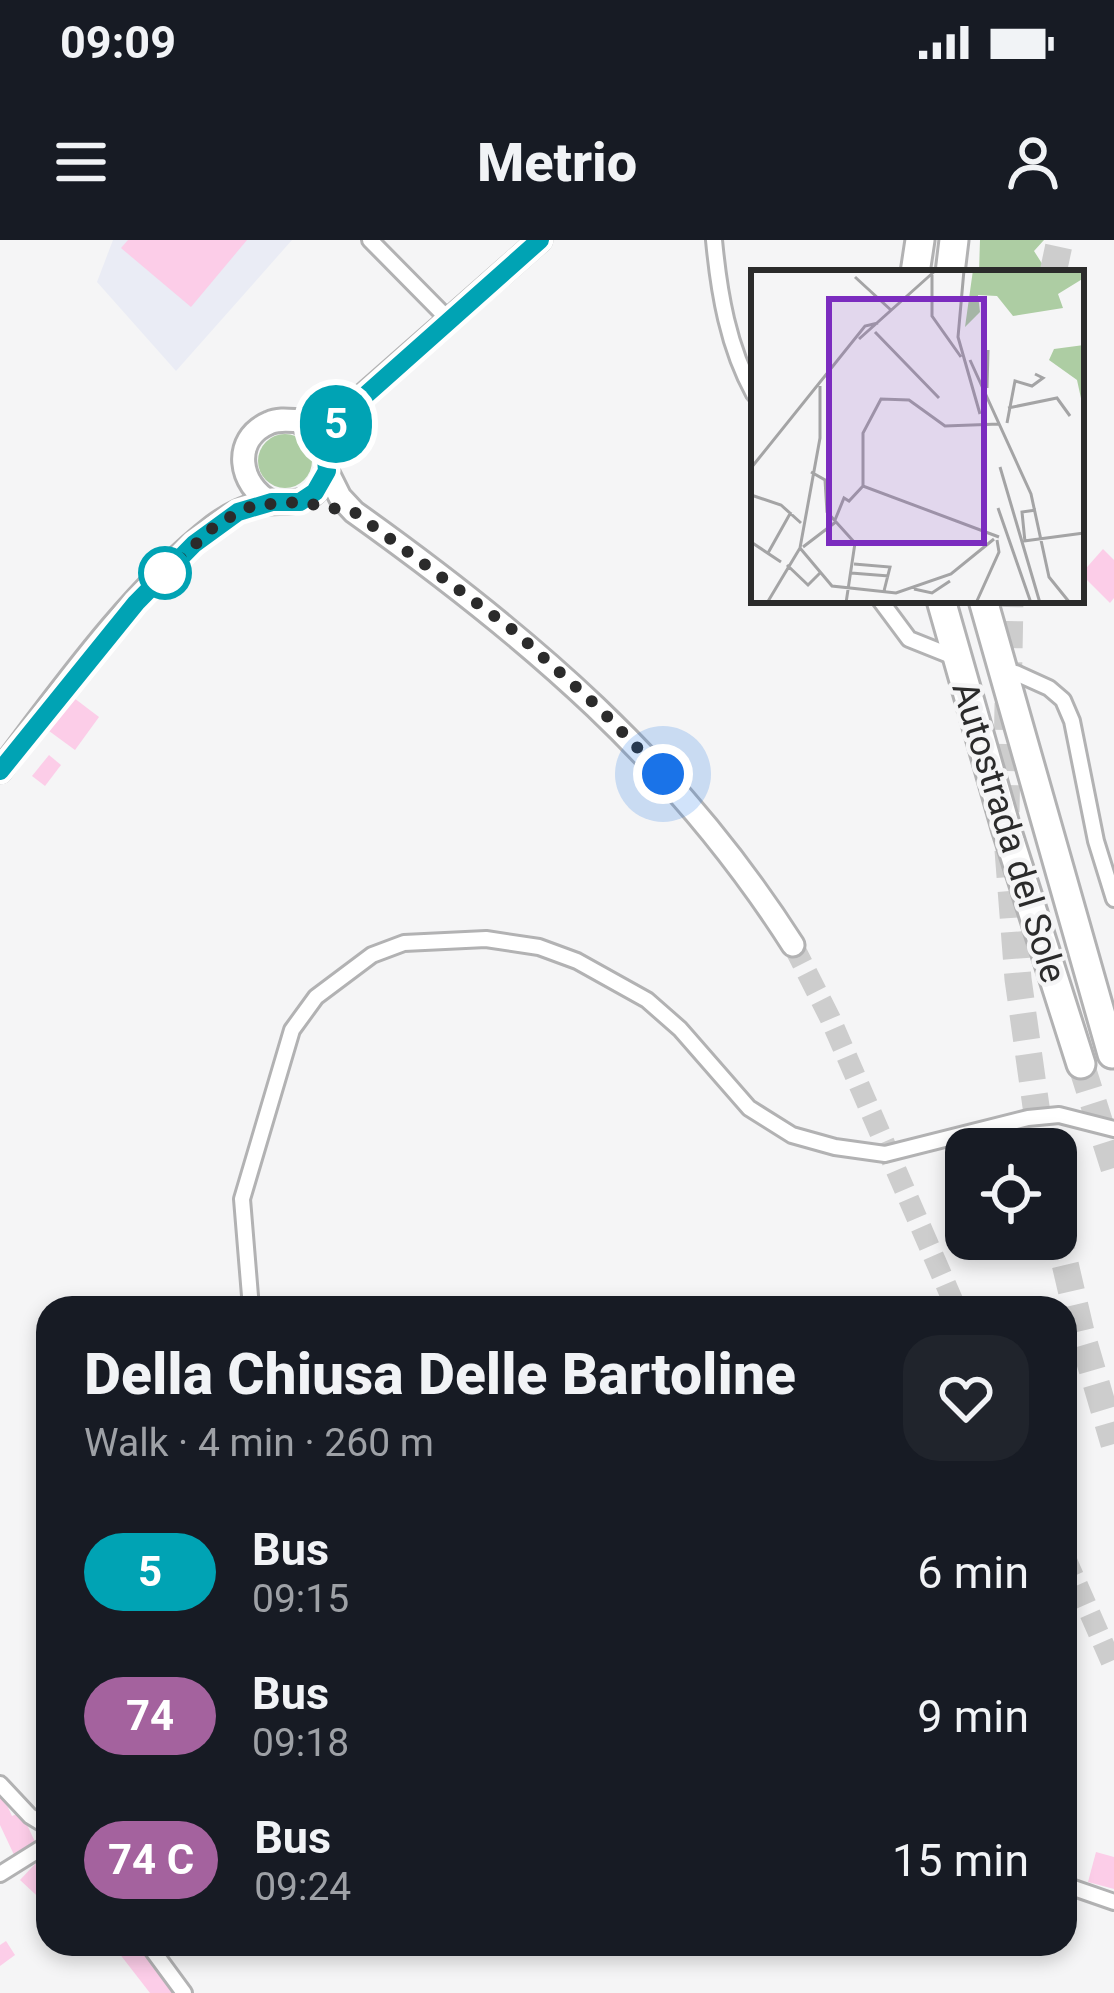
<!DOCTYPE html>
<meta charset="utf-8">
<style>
:root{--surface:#171b24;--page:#20242c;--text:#f1f3f6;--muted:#9ea1a6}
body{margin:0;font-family:Roboto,sans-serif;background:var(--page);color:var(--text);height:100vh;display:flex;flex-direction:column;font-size:45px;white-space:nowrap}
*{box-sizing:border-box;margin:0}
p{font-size:39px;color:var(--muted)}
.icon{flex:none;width:66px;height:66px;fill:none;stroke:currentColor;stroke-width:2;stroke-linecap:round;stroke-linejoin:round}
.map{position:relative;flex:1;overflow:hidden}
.side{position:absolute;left:36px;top:1056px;width:1041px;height:660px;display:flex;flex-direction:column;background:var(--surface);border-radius:36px;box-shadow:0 6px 18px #0003}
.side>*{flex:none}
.badge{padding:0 24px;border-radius:39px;font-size:42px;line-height:78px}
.buttons{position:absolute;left:945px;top:888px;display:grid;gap:24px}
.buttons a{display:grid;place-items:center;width:132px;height:132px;border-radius:24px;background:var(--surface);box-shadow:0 6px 18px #0003;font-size:60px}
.you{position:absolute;width:60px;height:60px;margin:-30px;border:9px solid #fff;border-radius:50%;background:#1a73e8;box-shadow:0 0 0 18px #1a73e833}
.map>.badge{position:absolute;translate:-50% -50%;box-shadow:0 0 0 6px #fff}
.round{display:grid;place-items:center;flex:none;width:126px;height:126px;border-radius:36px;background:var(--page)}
.summary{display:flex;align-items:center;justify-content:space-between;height:204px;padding:0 48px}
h1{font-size:57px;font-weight:800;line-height:90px}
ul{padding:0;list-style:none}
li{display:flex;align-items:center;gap:36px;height:144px;padding:0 48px}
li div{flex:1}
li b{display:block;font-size:45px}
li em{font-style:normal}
li .badge{min-width:132px;font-weight:700;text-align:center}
.status{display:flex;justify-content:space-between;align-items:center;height:84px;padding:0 60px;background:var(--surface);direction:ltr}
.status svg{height:33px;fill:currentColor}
header{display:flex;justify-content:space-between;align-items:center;height:156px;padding:0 48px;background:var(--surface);font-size:54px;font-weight:800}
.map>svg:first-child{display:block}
.built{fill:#eaecf5}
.green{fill:#adcda3}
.building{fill:#fccde8}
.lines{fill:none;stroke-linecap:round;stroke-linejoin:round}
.secondary-tunnel{stroke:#cdcdcd;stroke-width:21;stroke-dasharray:21 10;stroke-linecap:butt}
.motorway-tunnel{stroke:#cdcdcd;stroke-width:27;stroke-dasharray:27 14;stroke-linecap:butt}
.minor-casing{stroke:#b2b2b3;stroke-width:20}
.secondary-casing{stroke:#b2b2b3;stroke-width:27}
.motorway-casing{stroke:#b2b2b3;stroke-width:33}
.minor{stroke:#fff;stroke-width:14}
.secondary{stroke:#fff;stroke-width:21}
.motorway{stroke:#fff;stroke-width:27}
.line-casing{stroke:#fff;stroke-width:27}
.line{stroke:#00a3b4;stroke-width:18}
.walk{stroke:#2b2b2b;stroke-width:12;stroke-dasharray:0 21.6}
.stop-dot{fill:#fff;stroke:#00a3b4;stroke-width:6}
.labels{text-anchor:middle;stroke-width:9;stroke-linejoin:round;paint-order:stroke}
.street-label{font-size:36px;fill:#2b2b2b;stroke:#f5f5f6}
.inset-road{fill:none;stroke:#a4a4a5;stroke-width:3}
.view{fill:#7b2cbf;fill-opacity:0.15;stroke:#7b2cbf;stroke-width:6}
.inset-edge{fill:none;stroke:#2b2b2b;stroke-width:6}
</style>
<div class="status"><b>09:09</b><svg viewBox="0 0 49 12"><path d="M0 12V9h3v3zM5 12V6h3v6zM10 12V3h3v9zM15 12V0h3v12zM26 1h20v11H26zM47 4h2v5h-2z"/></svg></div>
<header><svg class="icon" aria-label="menu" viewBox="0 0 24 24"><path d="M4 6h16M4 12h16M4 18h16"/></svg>Metrio<svg class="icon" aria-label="person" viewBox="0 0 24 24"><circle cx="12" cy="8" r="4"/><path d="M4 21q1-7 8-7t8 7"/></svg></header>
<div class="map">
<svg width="1114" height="1753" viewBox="0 0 1114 1753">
<rect width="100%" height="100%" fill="#f5f5f6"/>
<path class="built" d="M113,0h179l-116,131 -79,-89z"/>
<g class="green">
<path d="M980,0h64l-10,11 14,22h-69z"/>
<circle cx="285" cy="221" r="27"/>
</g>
<g class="building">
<path d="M128,0h119l-56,67 -70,-59z"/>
<path d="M1103,309l11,11v38l-4,5 -29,-29z"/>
<path d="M70,455l29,22 -24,33 -30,-22z"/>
<path d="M49,515l12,10 -16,21 -13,-10z"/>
<path d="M0,1550l12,26 9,-4 17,36 -22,11 -16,-34z"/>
<path d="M1096,1612l18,5v32l-26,-7z"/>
<path d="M36,1623l12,11 -4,4 4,4v24l-28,-26z"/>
<path d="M6,1701l9,14 -15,11v-21z"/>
<path d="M112,1704h28l39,49h-29z"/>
</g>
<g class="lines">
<g class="secondary-tunnel">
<path d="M793,705l37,73 126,290"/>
<path d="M1065,1317l49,111"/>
</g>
<g class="motorway-tunnel">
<path d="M1053,33l7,-33"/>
<path d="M1006,572l4,-212"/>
<path d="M1008,610l10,129 24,170"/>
<path d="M1081,824l33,104"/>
<path d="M1056,985l25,107 33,112"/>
</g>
<g class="minor-casing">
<g id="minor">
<path d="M370,0l79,80"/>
<path d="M714,0c5,53 14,107 40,154"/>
<path d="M880,360l29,39 40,16"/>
<path d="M1016,433l33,15 14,12 9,21 24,120 18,58"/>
<path d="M251,1068l-9,-109 50,-169 24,-33 56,-42 32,-12 82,-4 53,8 38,14 70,39 33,29 69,79 43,27 43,12 50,7 143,-36 31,-3 55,14"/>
<path d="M0,1544l30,32 18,11"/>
<path d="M0,1634l48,-30"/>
<path d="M1065,1645l49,17"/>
<path d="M148,1704l36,49"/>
</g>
</g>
<g class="secondary-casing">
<g id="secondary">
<path d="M325,206l24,-38 191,-168"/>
<path d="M327,231l13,26 14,15c174,124 323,251 439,433"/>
<path d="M271,262c-32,-16 -40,-63 -2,-79 13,-6 26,-1 40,-2"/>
<path d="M0,531c62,-82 132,-181 214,-245 12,-9 27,-17 41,-21 25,-7 51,6 67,-22 14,-25 0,-49 -23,-61"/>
</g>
</g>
<g class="motorway-casing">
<g id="motorway">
<path d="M915,33l5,-33"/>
<path d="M950,33l4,-33"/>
<path d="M941,360l65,228 75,236"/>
<path d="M983,360l129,454"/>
</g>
</g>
<use href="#minor" class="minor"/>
<use href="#secondary" class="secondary"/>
<use href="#motorway" class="motorway"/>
</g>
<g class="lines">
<g class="line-casing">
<path id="line" d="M0,531l136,-168 58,-59 44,-32 34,-10h28l15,-10 12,-21 -2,-25 25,-37 190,-169"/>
</g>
<use href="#line" class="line"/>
<path class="walk" d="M165,333l53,-50 36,-18 46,-3 54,10 159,118 85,77 65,67"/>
</g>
<circle class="stop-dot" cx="165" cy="333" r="24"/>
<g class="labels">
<g class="street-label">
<text transform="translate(1010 592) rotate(73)" y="13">Autostrada del Sole</text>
</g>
</g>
<g transform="translate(751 30)">
<rect width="333" height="333" fill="#f5f5f6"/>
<path d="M222,0h111v8l-26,16 5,14 -50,8 -16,-20 -19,-1 2,17 -15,15zM333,75v67l-7,-32 -28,-20 5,-11z" fill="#adcda3"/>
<path class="inset-road" d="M213,0l-6,67 22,77M181,5v41l29,41M104,7l37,34M124,62l64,66M108,69l77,-69M219,90l61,134 18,83 21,26M236,118l1,-38M257,138l49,-10 13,18M256,153l8,-42 17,5 11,-8 -8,-4M249,197l40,136M0,198l114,-142 13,-3M60,202l14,8 2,32 28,31 -9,60M112,216v-53l18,-34 28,1 36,26 54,-2M0,225l30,10 20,18M247,238l33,95M84,250l9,-22 5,3 14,-15 136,51M273,271l60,-8M0,272l30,20M274,272l-3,-30 14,-2M52,277l34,-26M49,278l32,38 64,7 55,-19 43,-35M17,283l23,-41M103,294l36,3 -6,24M36,295l21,20 13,-13M100,303l38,3M163,319l18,4 18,-12M16,333l33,-55 20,-110v-52M225,333l23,-51 -2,-12"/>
<path class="view" d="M78,29h155v244h-155z"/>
<rect width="333" height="333" class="inset-edge"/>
</g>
</svg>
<div class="buttons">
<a><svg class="icon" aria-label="locate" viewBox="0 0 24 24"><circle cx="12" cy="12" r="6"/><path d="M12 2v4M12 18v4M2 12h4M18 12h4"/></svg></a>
</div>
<div class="you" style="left:663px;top:534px"></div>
<b class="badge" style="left:336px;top:184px;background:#00a3b4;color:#fff">5</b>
<section class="side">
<div class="summary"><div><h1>Della Chiusa Delle Bartoline</h1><p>Walk · 4 min · 260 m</p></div><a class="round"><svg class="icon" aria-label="heart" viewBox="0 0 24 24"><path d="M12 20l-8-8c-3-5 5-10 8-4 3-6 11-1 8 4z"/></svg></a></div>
<ul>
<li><span class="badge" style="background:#00a3b4;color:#fff">5</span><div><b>Bus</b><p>09:15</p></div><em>6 min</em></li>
<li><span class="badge" style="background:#a4629e;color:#fff">74</span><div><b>Bus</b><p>09:18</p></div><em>9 min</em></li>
<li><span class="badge" style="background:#a4629e;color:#fff">74 C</span><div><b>Bus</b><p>09:24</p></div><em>15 min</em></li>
</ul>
</section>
</div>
